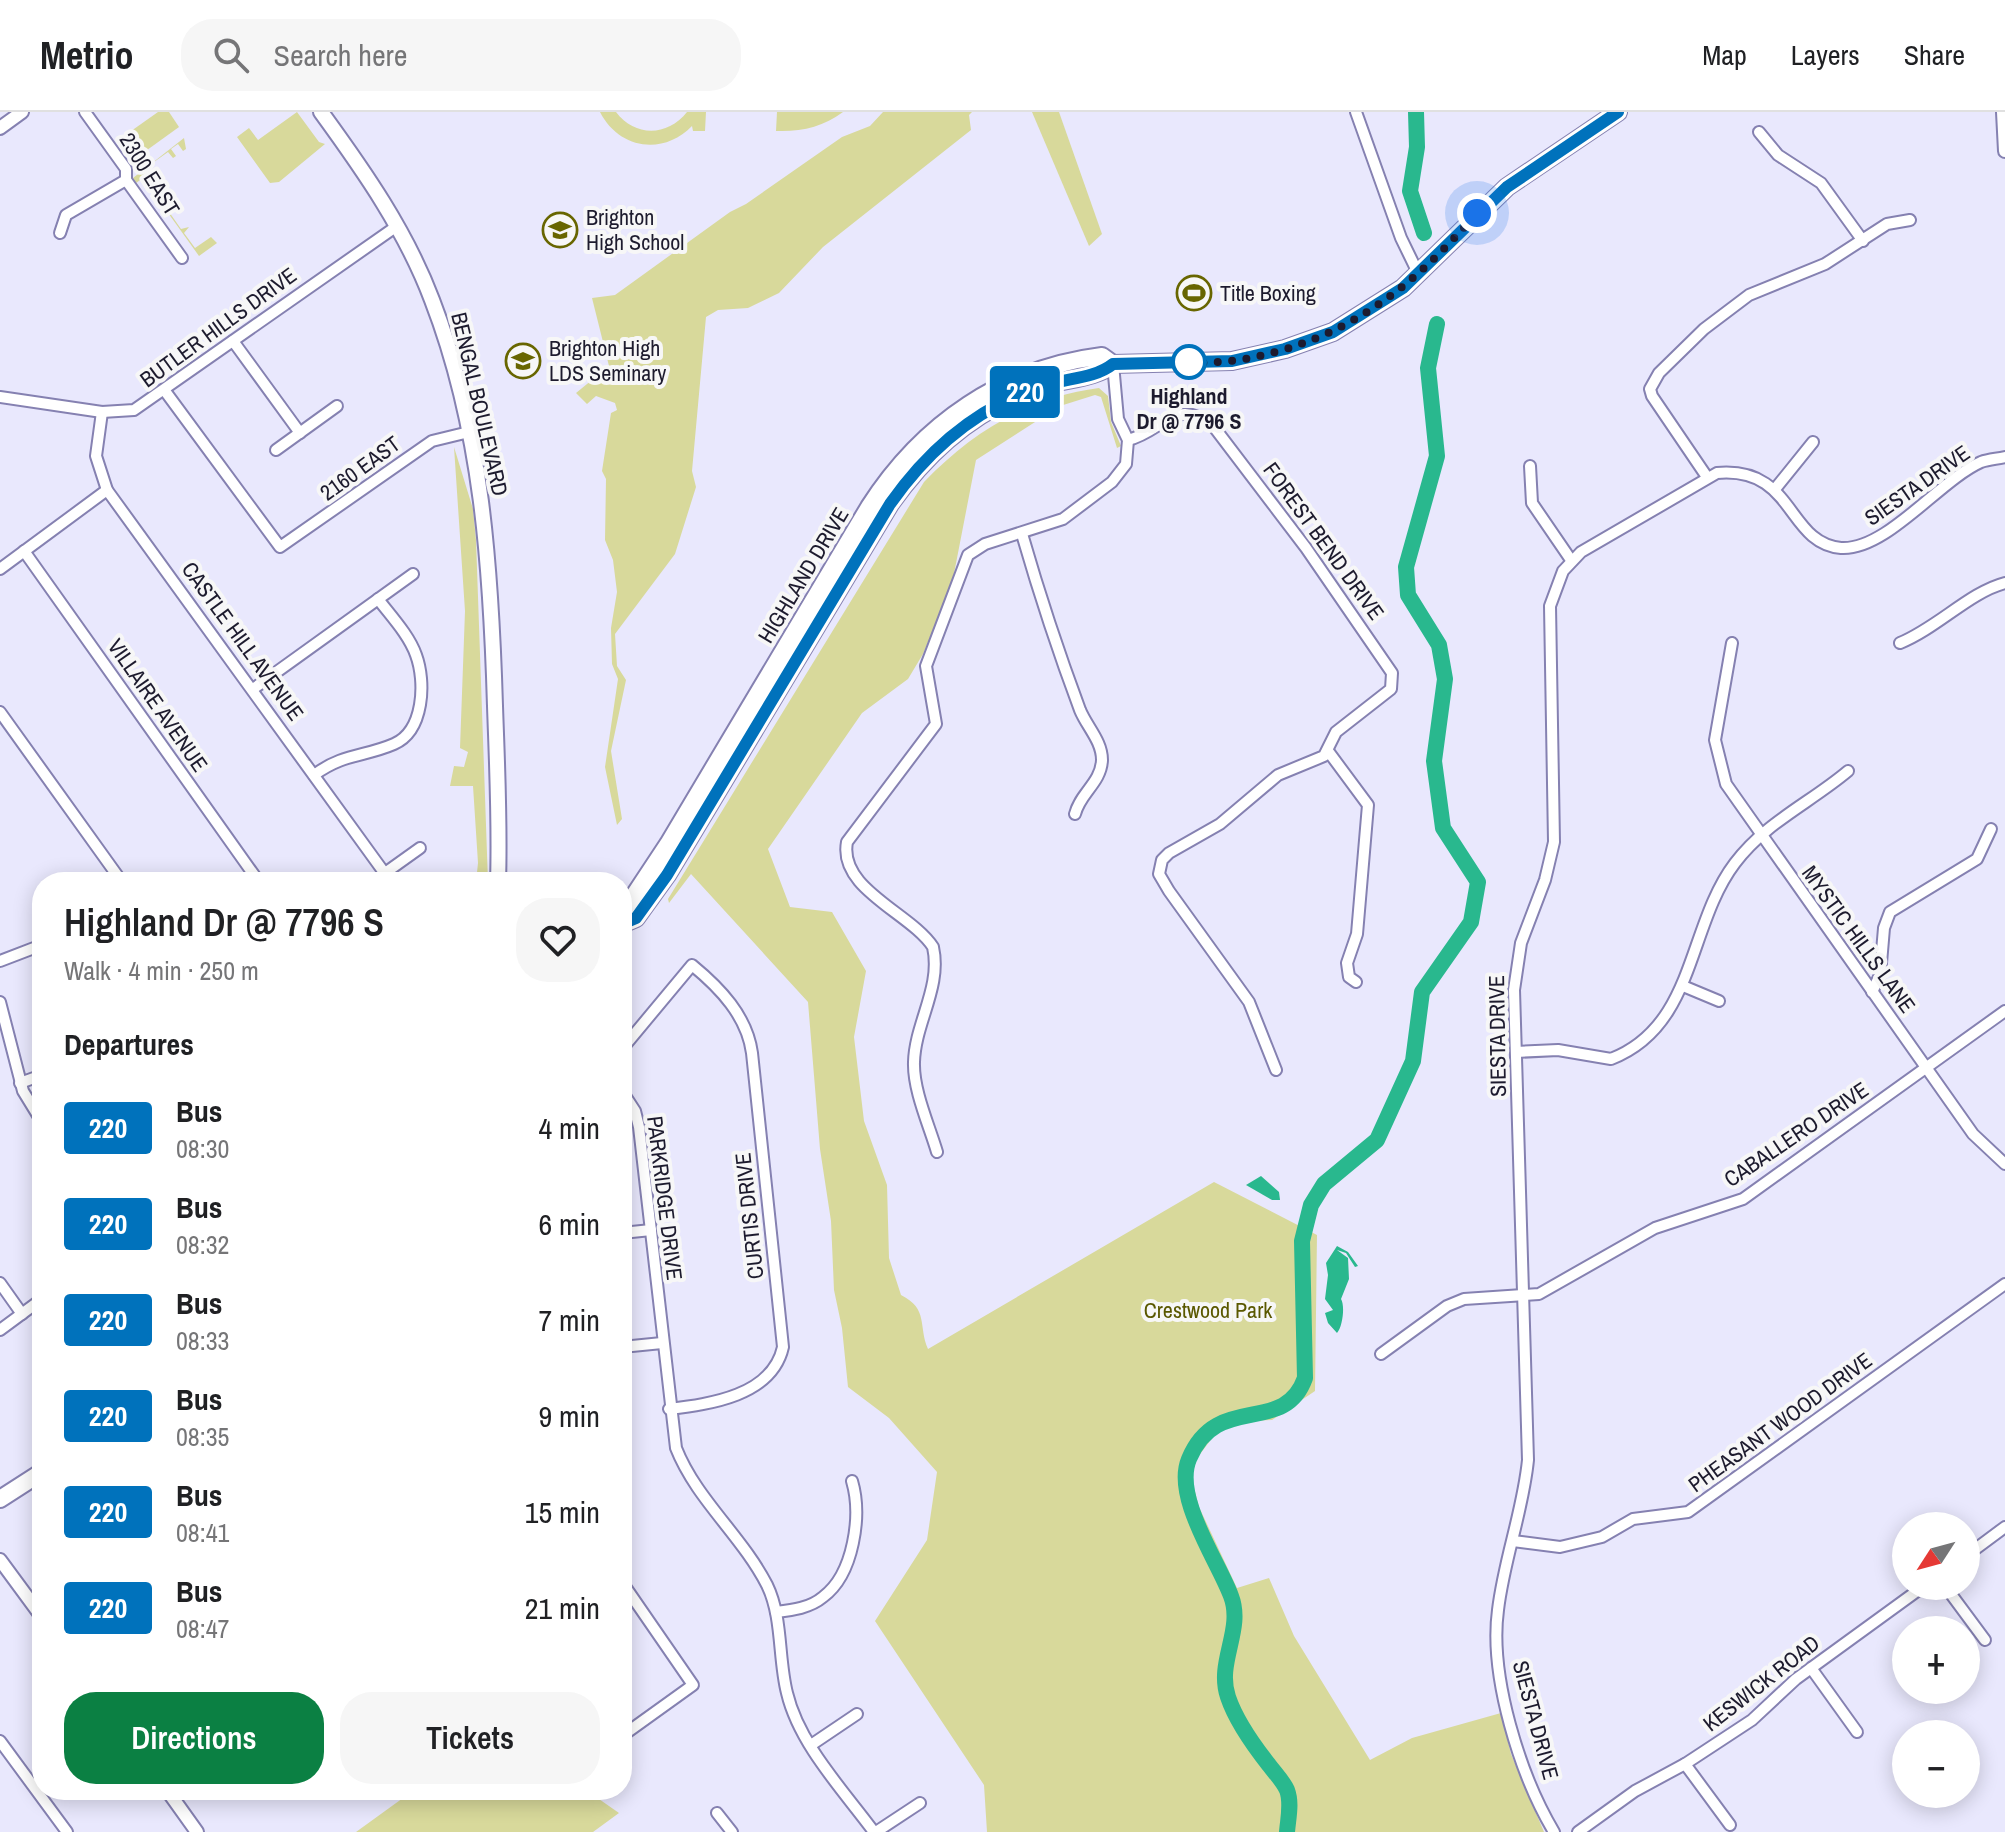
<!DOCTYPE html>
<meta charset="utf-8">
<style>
:root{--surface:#fff;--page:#f6f6f6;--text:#202124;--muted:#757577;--line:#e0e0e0;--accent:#0b8043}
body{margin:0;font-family:"Archivo Narrow",sans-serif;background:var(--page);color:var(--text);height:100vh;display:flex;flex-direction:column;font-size:30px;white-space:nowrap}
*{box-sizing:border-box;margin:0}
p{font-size:26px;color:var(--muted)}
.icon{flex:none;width:44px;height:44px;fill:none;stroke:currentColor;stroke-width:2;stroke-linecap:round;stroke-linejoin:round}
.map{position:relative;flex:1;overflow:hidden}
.sheet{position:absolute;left:32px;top:760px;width:600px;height:928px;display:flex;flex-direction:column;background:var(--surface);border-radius:32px;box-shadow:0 4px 20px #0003}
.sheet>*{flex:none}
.badge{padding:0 16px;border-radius:6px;font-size:28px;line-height:52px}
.needle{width:52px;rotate:234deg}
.tools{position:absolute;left:1892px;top:1400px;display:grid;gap:16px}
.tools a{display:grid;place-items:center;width:88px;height:88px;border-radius:50%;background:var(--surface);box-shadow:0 4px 20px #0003;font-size:40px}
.you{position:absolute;width:40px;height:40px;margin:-20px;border:6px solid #fff;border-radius:50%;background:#1a73e8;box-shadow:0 0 0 12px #1a73e833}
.map>.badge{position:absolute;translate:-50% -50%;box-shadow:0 0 0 4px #fff}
h2{padding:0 32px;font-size:30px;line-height:72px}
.round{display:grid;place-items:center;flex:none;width:84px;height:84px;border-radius:32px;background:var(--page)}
.overview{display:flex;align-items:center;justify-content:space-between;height:136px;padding:0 32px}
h1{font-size:38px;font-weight:600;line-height:60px}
.cta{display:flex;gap:16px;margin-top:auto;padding:16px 32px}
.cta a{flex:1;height:92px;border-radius:32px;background:var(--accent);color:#fff;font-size:32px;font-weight:600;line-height:92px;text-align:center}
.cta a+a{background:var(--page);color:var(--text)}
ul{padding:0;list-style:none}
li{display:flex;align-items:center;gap:24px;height:96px;padding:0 32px}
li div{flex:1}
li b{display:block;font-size:30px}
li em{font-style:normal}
li .badge{min-width:88px;font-weight:700;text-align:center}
header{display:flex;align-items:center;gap:48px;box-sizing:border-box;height:112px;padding:0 40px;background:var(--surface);border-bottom:2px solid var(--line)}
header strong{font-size:38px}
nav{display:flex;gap:44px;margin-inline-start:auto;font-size:28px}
.search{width:560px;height:72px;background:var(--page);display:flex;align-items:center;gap:20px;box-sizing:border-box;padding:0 28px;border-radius:32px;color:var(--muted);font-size:30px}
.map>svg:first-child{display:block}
.green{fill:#d8d99b}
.water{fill:#29b88e}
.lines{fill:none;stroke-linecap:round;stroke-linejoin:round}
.river{stroke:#29b88e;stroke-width:16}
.minor-casing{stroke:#8581b1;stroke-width:14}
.tertiary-casing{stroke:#8581b1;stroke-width:16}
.secondary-casing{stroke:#8581b1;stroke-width:18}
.primary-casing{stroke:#8581b1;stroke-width:20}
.minor{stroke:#fff;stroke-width:10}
.tertiary{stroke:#fff;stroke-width:12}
.secondary{stroke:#fff;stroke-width:14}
.primary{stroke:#fff;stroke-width:16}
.line-casing{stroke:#fff;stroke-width:18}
.line{stroke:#0072bc;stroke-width:12}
.walk{stroke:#1d1b2e;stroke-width:8;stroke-dasharray:0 14.4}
.stop-dot{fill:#fff;stroke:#0072bc;stroke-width:4}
.labels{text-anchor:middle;stroke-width:8;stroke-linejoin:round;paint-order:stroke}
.street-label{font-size:22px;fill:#1d1b2e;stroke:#f7f7f7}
.poi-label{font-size:22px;fill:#1d1b2e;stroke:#f7f7f7;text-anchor:start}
.stop-label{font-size:22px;font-weight:bold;fill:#1d1b2e;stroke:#f7f7f7}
.park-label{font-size:22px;fill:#5a5800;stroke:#f7f7f7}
</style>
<header>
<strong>Metrio</strong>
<div class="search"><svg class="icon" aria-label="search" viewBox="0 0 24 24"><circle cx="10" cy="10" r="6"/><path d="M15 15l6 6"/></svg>Search here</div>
<nav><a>Map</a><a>Layers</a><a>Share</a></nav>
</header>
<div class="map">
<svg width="2005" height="1720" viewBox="0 0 2005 1720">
<rect width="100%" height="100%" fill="#e9e8fd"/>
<g class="green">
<path d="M158,0h11l10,15 -43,31 -10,-1 -9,-16z"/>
<path d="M297,0l22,30 6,2 -46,38 -9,1 -33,-46 12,-9 9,12z"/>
<path d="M600,0h16c19,25 51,25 71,0h19l-1,19h-12l-1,-5c-29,30 -73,23 -92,-14z"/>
<path d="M777,0h66c-20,15 -42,20 -67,19z"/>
<path d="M883,0h89l-3,3 2,15 -148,117 -44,46 -31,15 -30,2 -12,7 -14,154 4,16 -21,67 -60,80 2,32 9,14 -15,71 11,68 -5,6 -12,-58 13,-88 -6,-15 -1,-36 6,-36 -4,-32 -8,-20 1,-61 -4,-8 9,-58 6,-3 -2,-7 -19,-7 -9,8 -11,-11 33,-27 -17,-68 23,-3 115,-83 16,-8 96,-67 28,-11z"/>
<path d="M1032,0h27l43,122 -13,12z"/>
<path d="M184,26l2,11 -3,2 -5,-7 -7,5 5,7 -3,2 -5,-6 -21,15 5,9 -6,5 12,15 7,-2 -5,5 21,30 8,-2 -5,6 11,15 16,-11 6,6 -18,13 -56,-78 -7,5 -3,-5z"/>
<path d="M1099,276l9,8 3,26 10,24 -4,2 -16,-51 -6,-2 -35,11 -84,54 -24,124 -29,70 -15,25 -46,34 -94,136 22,58 42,5 34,59 -12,66 10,84 23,64 2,73 12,37c28,14 17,31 27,54l286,-167 103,53 -2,156 -43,29 -48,2 -35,47 10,38 38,81 32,-10 25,58 76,124 42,-22 89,-25 10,41 33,78h-557l-3,-47 -109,-164 52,-81 10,-68 -48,-54 -41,-31 -6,-59 -8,-38 -3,-69 -11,-72 -12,-147 -117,-128 -22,29 -1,-4 256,-417c48,-50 105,-85 175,-94z"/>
<path d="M454,335l19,62 3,31 12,342h-12l2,-19 -5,-77h-23l4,-20 10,1 4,-15 -8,-4 5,-137z"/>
<path d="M408,1678h178l33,23 -26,19h-237l47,-34z"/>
</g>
<g class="water">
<path d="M1261,1064l18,16 1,8h-8l-26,-15z"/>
<path d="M1337,1134l11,6 10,14 -3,1 -9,-14 -9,-3 11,8 1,21 -8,20c4,6 2,27 -4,34l-9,-10 -3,-10 8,-3 -8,-11 3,-24 -2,-12z"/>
</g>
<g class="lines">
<g class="river">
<path d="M1416,0l1,35 -7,44 14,42"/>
<path d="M1287,1720c1,-13 5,-29 0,-42 -4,-9 -12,-17 -18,-25 -15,-19 -33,-44 -41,-68 -12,-35 16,-67 3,-101 -13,-35 -58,-99 -42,-137 28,-68 95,-22 116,-81l-3,-137 9,-36 13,-21 53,-44 36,-79 9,-69 49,-70 7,-40 -35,-54 -9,-67 11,-82 -6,-34 -31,-50 -2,-28 31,-111 -9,-88 9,-44"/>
</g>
<g class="minor-casing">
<g id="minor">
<path d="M85,0l41,57v11l56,78"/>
<path d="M1356,0l45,126 18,37"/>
<path d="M1759,20l19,23 43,28 42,58"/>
<path d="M60,121l6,-18 60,-35"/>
<path d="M233,229l67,92"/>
<path d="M165,279l115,156 152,-106 37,-9"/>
<path d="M0,285l102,15 32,-2 263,-184"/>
<path d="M102,300l-6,44 11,34 284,392"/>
<path d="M1128,328c36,-9 47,-45 86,-13l92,121 86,125 -1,16 -55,43 -12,24 -46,19 -58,49 -51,29 -7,7 -3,14 10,17 80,111 27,68"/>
<path d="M276,338l61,-44"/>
<path d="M1530,354l2,37 39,57"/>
<path d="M1707,365l-55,-81 -2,-7 9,-16 45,-44 45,-34 76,-31 62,-40 23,-4"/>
<path d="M1775,377l38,-47"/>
<path d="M1022,422c17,59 36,117 58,176 7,17 22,31 22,50 -1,23 -22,33 -27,54"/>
<path d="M24,439l235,331"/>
<path d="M0,457l107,-79"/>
<path d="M1732,531l-17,97 11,44 247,350 32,30"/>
<path d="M1900,531c37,-15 70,-51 105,-60"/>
<path d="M253,577l160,-115"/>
<path d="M0,600l122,170"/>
<path d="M1328,639l40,54 -11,129 -10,29 2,14 7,5"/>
<path d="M314,663c30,-22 50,-18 80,-31 30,-13 32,-62 22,-89 -7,-20 -25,-39 -38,-56"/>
<path d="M385,761l35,-25"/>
<path d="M0,849l34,-13"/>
<path d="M1683,874l36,15"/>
<path d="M1872,880l8,-17 4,-47 6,-16 87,-53 14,-30"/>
<path d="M0,890l23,89 19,31"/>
<path d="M622,937l70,-84c28,23 55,51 60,88l31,294c-11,49 -73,57 -114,62"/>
<path d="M1516,940l42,-2 53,9c85,-33 76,-133 124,-196 31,-41 75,-60 113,-92"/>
<path d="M20,971l22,-8"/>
<path d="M622,979l13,20 4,16 37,321c20,51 66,88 91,137 16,33 11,73 20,108 12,51 56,97 87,139"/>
<path d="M937,1040c-8,-27 -24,-62 -23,-90 1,-39 28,-75 19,-115 -22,-34 -95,-58 -86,-105l89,-118 -10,-58 42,-111 17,-11 78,-25 49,-37 14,-18 2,-24 -10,-21 -5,-55"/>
<path d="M622,1121l29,-3"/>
<path d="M0,1171l22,31"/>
<path d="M0,1218l42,-31"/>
<path d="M622,1235l40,-4"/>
<path d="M1381,1242l66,-48 17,-7 75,-5 116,-66 88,-29 262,-188"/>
<path d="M1513,1429l47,6 42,-10 31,-18 55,-7 317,-228"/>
<path d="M1966,1444l39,-29"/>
<path d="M622,1470l71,103 -71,51"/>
<path d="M1945,1474l40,54"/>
<path d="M776,1500c17,-2 34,-4 47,-15 31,-23 39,-82 29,-116"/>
<path d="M1811,1556l46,64"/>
<path d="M0,1629l67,91"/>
<path d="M811,1633l46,-31"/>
<path d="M1685,1652l45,61"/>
<path d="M717,1701l15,19"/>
<path d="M876,1720l44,-29"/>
<path d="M1554,1720c-34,-57 -65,-156 -56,-222 6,-51 25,-99 30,-150l-14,-470 7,-47 24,-63 9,-38 -4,-236 13,-35 18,-19 136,-79c78,-7 69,70 124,75 45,3 99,-68 140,-86 8,-3 16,-3 24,-5"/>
<path d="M1578,1720l57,-41 50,-27 67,-44 44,-41 128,-93"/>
</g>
</g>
<g class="tertiary-casing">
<g id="tertiary">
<path d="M2003,0l2,39"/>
<path d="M0,16l22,-16"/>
<path d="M0,1448l42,57"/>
<path d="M167,1678l30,42"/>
</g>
</g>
<g class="secondary-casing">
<path id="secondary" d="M321,0c43,59 85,119 111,188 50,129 59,269 63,406 2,59 5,117 3,176"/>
</g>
<g class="primary-casing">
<g id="primary">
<path d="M622,812l14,-6 31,-43 223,-371c38,-54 89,-98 153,-118 23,-8 51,-7 70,-22l119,-3 53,-12 48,-17 70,-44 104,-101 111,-75"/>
<path d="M622,812l3,-15 43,-65 201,-337c53,-83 134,-139 233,-151l11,8"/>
<path d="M0,1387l42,-27"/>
</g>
</g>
<use href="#minor" class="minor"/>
<use href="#tertiary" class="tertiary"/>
<use href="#secondary" class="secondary"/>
<use href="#primary" class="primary"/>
</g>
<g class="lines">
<g class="line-casing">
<path id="line" d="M622,812l14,-6 31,-43 223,-371c38,-54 89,-98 153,-118 23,-8 51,-7 70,-22l119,-3 53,-12 48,-17 70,-44 104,-101 111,-75"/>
</g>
<use href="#line" class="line"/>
<path class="walk" d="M1189,250c5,2 36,0 50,-2 104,-18 170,-69 238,-147"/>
</g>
<defs>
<g id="school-ring" transform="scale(1.8)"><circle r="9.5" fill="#f7f7f7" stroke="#686600" stroke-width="1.5"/><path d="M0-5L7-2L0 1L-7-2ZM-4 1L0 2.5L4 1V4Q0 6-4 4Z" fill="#686600"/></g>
<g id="stadium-ring" transform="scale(1.8)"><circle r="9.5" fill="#f7f7f7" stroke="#686600" stroke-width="1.5"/><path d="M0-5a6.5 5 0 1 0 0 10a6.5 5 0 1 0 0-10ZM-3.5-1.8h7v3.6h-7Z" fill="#686600"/></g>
</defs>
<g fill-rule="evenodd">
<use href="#school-ring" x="560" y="118"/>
<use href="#stadium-ring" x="1194" y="181"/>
<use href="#school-ring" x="523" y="249"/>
</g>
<circle class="stop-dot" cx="1189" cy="250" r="16"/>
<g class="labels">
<g class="street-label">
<text transform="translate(150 62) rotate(58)" y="8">2300 EAST</text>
<text transform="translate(218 215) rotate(-36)" y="8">BUTLER HILLS DRIVE</text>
<text transform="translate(480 292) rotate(77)" y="8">BENGAL BOULEVARD</text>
<text transform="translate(360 356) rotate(-36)" y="8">2160 EAST</text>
<text transform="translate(1917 373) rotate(-35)" y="8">SIESTA DRIVE</text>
<text transform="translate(1324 429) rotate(54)" y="8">FOREST BEND DRIVE</text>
<text transform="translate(803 463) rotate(-59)" y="8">HIGHLAND DRIVE</text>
<text transform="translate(243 529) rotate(54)" y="8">CASTLE HILL AVENUE</text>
<text transform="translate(158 593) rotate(55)" y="8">VILLAIRE AVENUE</text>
<text transform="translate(1859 827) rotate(54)" y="8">MYSTIC HILLS LANE</text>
<text transform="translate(1497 924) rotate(-91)" y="8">SIESTA DRIVE</text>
<text transform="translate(1796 1022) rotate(-34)" y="8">CABALLERO DRIVE</text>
<text transform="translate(665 1086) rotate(83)" y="8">PARKRIDGE DRIVE</text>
<text transform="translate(749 1104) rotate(-96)" y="8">CURTIS DRIVE</text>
<text transform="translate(1780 1310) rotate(-36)" y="8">PHEASANT WOOD DRIVE</text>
<text transform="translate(1761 1571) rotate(-38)" y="8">KESWICK ROAD</text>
<text transform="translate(1536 1608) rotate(75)" y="8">SIESTA DRIVE</text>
</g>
<g class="poi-label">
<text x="586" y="113">Brighton<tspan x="586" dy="25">High School</tspan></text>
<text x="1220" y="189">Title Boxing</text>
<text x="549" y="244">Brighton High<tspan x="549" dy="25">LDS Seminary</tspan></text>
</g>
<g class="stop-label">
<text x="1189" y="292">Highland<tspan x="1189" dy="25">Dr @ 7796 S</tspan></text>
</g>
<g class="park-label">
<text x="1208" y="1206">Crestwood Park</text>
</g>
</g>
</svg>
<div class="tools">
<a><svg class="needle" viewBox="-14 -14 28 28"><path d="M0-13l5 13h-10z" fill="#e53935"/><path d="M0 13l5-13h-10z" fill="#757577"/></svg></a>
<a>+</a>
<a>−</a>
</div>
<div class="you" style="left:1477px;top:101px"></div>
<b class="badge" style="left:1025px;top:280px;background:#0072bc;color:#fff">220</b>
<section class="sheet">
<div class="overview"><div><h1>Highland Dr @ 7796 S</h1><p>Walk · 4 min · 250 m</p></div><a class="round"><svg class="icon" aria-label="heart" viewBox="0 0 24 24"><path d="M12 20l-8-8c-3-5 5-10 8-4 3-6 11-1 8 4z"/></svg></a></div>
<h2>Departures</h2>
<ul>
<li><span class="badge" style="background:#0072bc;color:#fff">220</span><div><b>Bus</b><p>08:30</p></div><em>4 min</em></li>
<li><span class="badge" style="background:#0072bc;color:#fff">220</span><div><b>Bus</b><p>08:32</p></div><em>6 min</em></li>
<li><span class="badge" style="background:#0072bc;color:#fff">220</span><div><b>Bus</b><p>08:33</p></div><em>7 min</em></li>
<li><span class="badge" style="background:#0072bc;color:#fff">220</span><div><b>Bus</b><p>08:35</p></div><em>9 min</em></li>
<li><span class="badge" style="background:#0072bc;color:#fff">220</span><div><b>Bus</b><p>08:41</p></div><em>15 min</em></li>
<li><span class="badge" style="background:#0072bc;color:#fff">220</span><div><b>Bus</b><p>08:47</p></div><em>21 min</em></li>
</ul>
<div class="cta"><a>Directions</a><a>Tickets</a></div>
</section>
</div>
